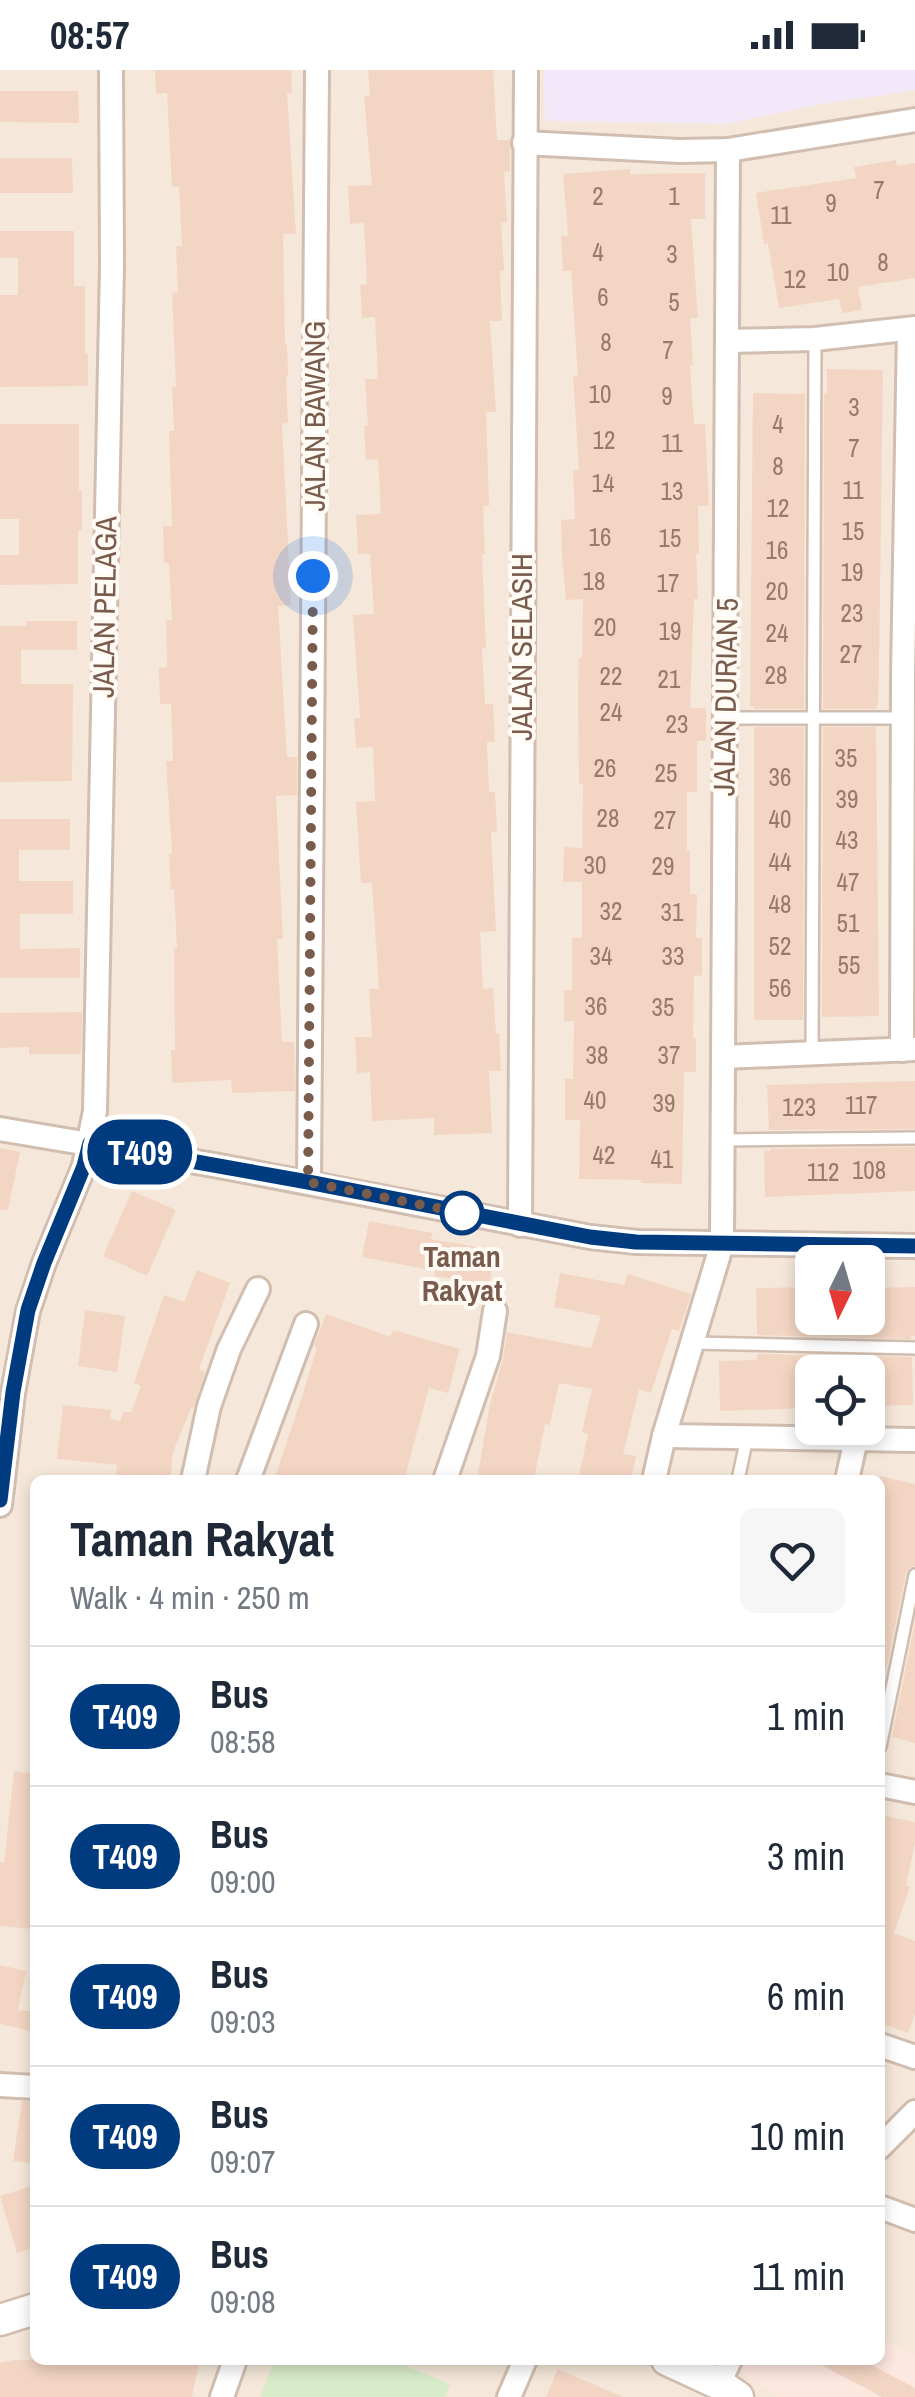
<!DOCTYPE html>
<meta charset="utf-8">
<style>
:root{--surface:#fff;--page:#f6f6f7;--text:#1f2937;--muted:#747a83;--line:#e0e1e3}
body{margin:0;font-family:"Archivo Narrow",sans-serif;background:var(--page);color:var(--text);height:100vh;display:flex;flex-direction:column;font-size:38px;white-space:nowrap}
*{box-sizing:border-box;margin:0}
p{font-size:32px;color:var(--muted)}
.icon{flex:none;width:55px;height:55px;fill:none;stroke:currentColor;stroke-width:2;stroke-linecap:round;stroke-linejoin:round}
.map{position:relative;flex:1;overflow:hidden}
.details{position:absolute;left:30px;top:1405px;width:855px;height:890px;display:flex;flex-direction:column;background:var(--surface);border-radius:15px;box-shadow:0 5px 15px #0003}
.details>*{flex:none}
.badge{padding:0 20px;border-radius:32px;font-size:35px;line-height:65px}
.needle{width:65px;rotate:185deg}
.tools{position:absolute;left:795px;top:1175px;display:grid;gap:20px}
.tools a{display:grid;place-items:center;width:90px;height:90px;border-radius:15px;background:var(--surface);box-shadow:0 5px 15px #0003;font-size:50px}
.you{position:absolute;width:50px;height:50px;margin:-25px;border:8px solid #fff;border-radius:50%;background:#1a73e8;box-shadow:0 0 0 15px #1a73e833}
.map>.badge{position:absolute;translate:-50% -50%;box-shadow:0 0 0 5px #fff}
.round{display:grid;place-items:center;flex:none;width:105px;height:105px;border-radius:15px;background:var(--page)}
.overview{display:flex;align-items:center;justify-content:space-between;height:170px;padding:0 40px}
h1{font-size:48px;font-weight:700;line-height:75px}
ul{padding:0;list-style:none}
li{display:flex;align-items:center;gap:30px;height:140px;padding:0 40px;border-top:2px solid var(--line)}
li div{flex:1}
li b{display:block;font-size:38px}
li em{font-style:normal}
li .badge{min-width:110px;font-weight:700;text-align:center}
.status{display:flex;justify-content:space-between;align-items:center;height:70px;padding:0 50px;background:var(--surface);direction:ltr}
.status svg{height:28px;fill:currentColor}
.map>svg:first-child{display:block}
.residential{fill:#f5e8da;fill-rule:evenodd}
.commercial{fill:#fde8e0}
.education{fill:#f3e8fa}
.green{fill:#d8ecc9}
.building{fill:#f3d5c3}
.lines{fill:none;stroke-linecap:round;stroke-linejoin:round}
.service-casing{stroke:#d1beb0;stroke-width:16}
.minor-casing{stroke:#d1beb0;stroke-width:28}
.tertiary-casing{stroke:#d1beb0;stroke-width:35}
.service{stroke:#fff;stroke-width:11}
.minor{stroke:#fff;stroke-width:22}
.tertiary{stroke:#fff;stroke-width:30}
.line-casing{stroke:#fff;stroke-width:22}
.line{stroke:#003b80;stroke-width:15}
.walk{stroke:#7a5c4d;stroke-width:10;stroke-dasharray:0 18}
.stop-dot{fill:#fff;stroke:#003b80;stroke-width:5}
.labels{text-anchor:middle;stroke-width:8;stroke-linejoin:round;paint-order:stroke}
.number-label{font-size:25px;fill:#987a6a}
.street-label{font-size:30px;fill:#7a5c4d;stroke:#fffaf3}
.stop-label{font-size:30px;font-weight:bold;fill:#7a5c4d;stroke:#fffaf3}
</style>
<div class="status"><b>08:57</b><svg viewBox="0 0 49 12"><path d="M0 12V9h3v3zM5 12V6h3v6zM10 12V3h3v9zM15 12V0h3v12zM26 1h20v11H26zM47 4h2v5h-2z"/></svg></div>
<div class="map">
<svg width="915" height="2327" viewBox="0 0 915 2327">
<rect width="100%" height="100%" fill="#fdf6ec"/>
<path class="residential" d="M0,0h915v2327h-915zM812,1192h56v56h-56zM812,1302h56v56h-56zM35,1410h845v880h-845z"/>
<path class="commercial" d="M880,2268l35,16v43h-136l-56,-37h157z"/>
<path class="education" d="M544,0h371v20l-93,14 -97,20 -180,-3z"/>
<path class="green" d="M275,2290h116l59,24 -5,13h-185z"/>
<g class="building">
<path d="M155,0h136l1,23h-5l9,141h-13l2,110 2,-1 1,33h-2l2,47 -6,1 9,181 -13,1 9,151h10v38l-21,1 7,143h-6l5,103h12l1,49 -63,2 -1,-13 -59,3 -1,-33h4l-1,-102h3l-3,-59h-3l-2,-35h3l-6,-93h7l-2,-57h-11l-1,-36 8,-1 -1,-47h6l-3,-57h-5l-1,-37h9l-3,-95h5l-2,-44h4l-4,-94 6,-1 -2,-46h6l-3,-59h-7l-5,-94 -11,1z"/>
<path d="M368,0h125l4,70h13v31l-6,1 3,50 -6,1 3,48h-4l2,50h-12l6,91h-10l3,94h-6l2,48 -3,1 4,93h-4l3,56h8l2,38h-8l2,50h6l2,39 -6,1 5,99 -16,1 3,57 10,-1 3,45h3l2,38h-12l3,62 -58,2v-17l-62,3 -2,-49 -13,1 -2,-36h17l-3,-48h10l-7,-106h-11l-5,-81 19,-1 -2,-54 -17,1 -2,-30h6l-7,-103 21,-1 -4,-60h-12l-2,-39 25,-1 -3,-55 -12,1 -2,-34 4,-1 -3,-46h13l-3,-62 -13,1 -2,-33 7,-1 -3,-61 -14,1 -2,-38 24,-1 -8,-88 6,-1z"/>
<path d="M0,21h78l1,32 -79,-1z"/>
<path d="M0,88h72l1,35h-73z"/>
<path d="M896,90l1,6 18,-3v115l-57,9 4,23 -20,3 -3,-14 -60,9 -11,-65 -4,1 -8,-51 100,-15 -2,-11z"/>
<path d="M630,99v5l75,-1v46h-14l7,99h-8l3,47h-3l4,59h11l4,82h-11l1,48h-3l2,45h-4l-4,109h16v33h-9v51h-10v59h3v43h7l-1,44h6v38l-8,-1 -1,63h3v34h-12l-2,112 -41,-1v-3l-62,-1 1,-59h-15v-41h8l1,-58h-10v-31h8v-52h10v-56h-19l1,-35 18,1 1,-64h-4l-1,-91 1,-35h3l1,-59 -17,1 -4,-44 -1,-36 14,-1 -2,-49h6l-6,-94h5l-7,-105h-8l-2,-35h7l-5,-62z"/>
<path d="M0,161h74v55h11v68h3v32l-88,1v-92h18v-37h-18z"/>
<path d="M827,299l56,1 -4,295 -1,41 -2,-1v4h-53l1,-315h3z"/>
<path d="M753,323l52,1 -1,315h-50v-3h-4z"/>
<path d="M0,354h79v67h3v40h-4v53l-78,1v-30h19v-36h-19z"/>
<path d="M26,551h51v29h-56v34h52l-1,97 -72,1v-156h27z"/>
<path d="M754,657h50l-1,293h-49z"/>
<path d="M823,657h53l3,289 -57,1z"/>
<path d="M0,749h70v31h-51v31h54v33h-53v35l60,-1v30h-80z"/>
<path d="M82,942l-1,42h-52v-7l-29,1v-35z"/>
<path d="M915,1011v48l-146,1 -2,-45z"/>
<path d="M915,1077v44l-150,6 -1,-46h6v-2z"/>
<path d="M0,1078l20,4 -12,58h-8z"/>
<path d="M132,1121l44,19 -29,66 -44,-20z"/>
<path d="M369,1151l63,12 -1,6 64,11 -6,35 -55,-9 1,-5 -73,-14z"/>
<path d="M197,1200l33,13 -31,86 6,3 -12,37 -2,-1 -18,44 -3,28h-54l1,-15 -60,-6 6,-54 48,5 -1,9 10,2 4,-9h7l10,-26 -7,-3 30,-88 20,7z"/>
<path d="M560,1203l64,12 4,-11 63,20 -12,37 -7,-2 -21,64 -12,-4 -16,65 13,2 -5,24h-53l10,-46 -6,-2 10,-43 -33,-6 -9,42 -5,-1 -11,56h-57l13,-76 13,-45 4,-27 84,16 10,-32 -47,-9z"/>
<path d="M812,1217v31h56v-30l47,-1v49h-4v3l-154,-4 -1,-47z"/>
<path d="M85,1240l40,6 -8,56 -39,-6z"/>
<path d="M326,1244l65,23 2,-7 67,19 -12,44 -19,-5 -25,92h-130l30,-90 13,-42 -3,-2z"/>
<path d="M757,1284l155,3 1,48 -45,1v-34h-56v36l-92,3 -1,-50 38,-1z"/>
<path d="M880,1406l35,8v82l-6,2 -3,5 -26,127z"/>
<path d="M915,1552v121l-23,-6z"/>
<path d="M14,1701l21,3v131l-2,24 -33,-3v-64l4,1z"/>
<path d="M880,1745l35,7v21l-9,43 4,1 -16,46 21,8v73l-7,19 -28,-10z"/>
<path d="M0,1895l26,6 -8,39 17,2v20l-35,-8z"/>
<path d="M22,2031l13,1v61l-22,-2z"/>
<path d="M35,2115v62l-18,6 -17,-57z"/>
<path d="M15,2290h185l-8,37h-192v-34z"/>
<path d="M812,2290h50l53,28v9h-33z"/>
<path d="M558,2299l65,28h-77z"/>
</g>
<g class="lines">
<g class="service-casing">
<g id="service">
<path d="M726,648h177"/>
<path d="M812,984l3,-715"/>
<path d="M723,1070l192,-2"/>
<path d="M693,1273l222,5"/>
<path d="M738,1410l9,-43"/>
<path d="M880,1677l35,-172"/>
</g>
</g>
<g class="minor-casing">
<g id="minor">
<path d="M524,73l156,8 48,-1 187,-30"/>
<path d="M727,271l88,-2 100,-11"/>
<path d="M902,980l1,-374 6,-347"/>
<path d="M723,987l191,-8"/>
<path d="M0,1059l214,36 376,72 47,5 278,4"/>
<path d="M309,1112l8,-1112"/>
<path d="M520,1155l6,-1155"/>
<path d="M664,1366l251,4"/>
<path d="M193,1410l16,-74 20,-57 29,-60"/>
<path d="M248,1410l58,-156"/>
<path d="M445,1410l43,-124 7,-45"/>
<path d="M654,1410l10,-44 58,-192 6,-1094"/>
<path d="M847,1410l9,-41"/>
<path d="M0,1435l13,-112 15,-82 16,-48 40,-97 11,-55 17,-846 -1,-195"/>
<path d="M880,1715l35,7"/>
<path d="M880,1975l35,12"/>
<path d="M0,2015l35,2"/>
<path d="M880,2077l35,-35"/>
<path d="M880,2137l35,13"/>
<path d="M719,2314l11,-24"/>
<path d="M222,2327l13,-37"/>
<path d="M509,2327l16,-37"/>
</g>
</g>
<g class="tertiary-casing">
<g id="tertiary">
<path d="M0,2250l35,-11"/>
<path d="M667,2290l52,24 19,13"/>
</g>
</g>
<use href="#service" class="service"/>
<use href="#minor" class="minor"/>
<use href="#tertiary" class="tertiary"/>
</g>
<g class="lines">
<g class="line-casing">
<path id="line" d="M0,1430l13,-108 15,-82 16,-47 40,-97 6,-23 218,39 282,55 46,5 279,4"/>
</g>
<use href="#line" class="line"/>
<path class="walk" d="M313,506l-5,606 154,31"/>
</g>
<circle class="stop-dot" cx="462" cy="1143" r="20"/>
<g class="labels">
<g class="number-label">
<text x="879" y="129">7</text>
<text x="598" y="135">2</text>
<text x="674" y="135">1</text>
<text x="831" y="142">9</text>
<text x="781" y="154">11</text>
<text x="598" y="191">4</text>
<text x="672" y="193">3</text>
<text x="883" y="201">8</text>
<text x="838" y="211">10</text>
<text x="795" y="218">12</text>
<text x="603" y="236">6</text>
<text x="674" y="241">5</text>
<text x="606" y="281">8</text>
<text x="668" y="289">7</text>
<text x="600" y="333">10</text>
<text x="667" y="335">9</text>
<text x="854" y="346">3</text>
<text x="778" y="363">4</text>
<text x="604" y="379">12</text>
<text x="672" y="382">11</text>
<text x="854" y="387">7</text>
<text x="778" y="405">8</text>
<text x="603" y="422">14</text>
<text x="853" y="429">11</text>
<text x="672" y="430">13</text>
<text x="778" y="447">12</text>
<text x="853" y="470">15</text>
<text x="600" y="476">16</text>
<text x="670" y="477">15</text>
<text x="777" y="489">16</text>
<text x="852" y="511">19</text>
<text x="594" y="520">18</text>
<text x="668" y="522">17</text>
<text x="777" y="530">20</text>
<text x="852" y="552">23</text>
<text x="605" y="566">20</text>
<text x="670" y="570">19</text>
<text x="777" y="572">24</text>
<text x="851" y="593">27</text>
<text x="776" y="614">28</text>
<text x="611" y="615">22</text>
<text x="669" y="618">21</text>
<text x="611" y="651">24</text>
<text x="677" y="663">23</text>
<text x="846" y="697">35</text>
<text x="605" y="707">26</text>
<text x="666" y="712">25</text>
<text x="780" y="716">36</text>
<text x="847" y="738">39</text>
<text x="608" y="757">28</text>
<text x="780" y="758">40</text>
<text x="665" y="759">27</text>
<text x="847" y="779">43</text>
<text x="780" y="801">44</text>
<text x="595" y="804">30</text>
<text x="663" y="805">29</text>
<text x="848" y="821">47</text>
<text x="780" y="843">48</text>
<text x="611" y="850">32</text>
<text x="672" y="851">31</text>
<text x="848" y="862">51</text>
<text x="780" y="885">52</text>
<text x="601" y="895">34</text>
<text x="673" y="895">33</text>
<text x="849" y="904">55</text>
<text x="780" y="927">56</text>
<text x="596" y="945">36</text>
<text x="663" y="946">35</text>
<text x="597" y="994">38</text>
<text x="669" y="994">37</text>
<text x="595" y="1039">40</text>
<text x="664" y="1042">39</text>
<text x="861" y="1044">117</text>
<text x="799" y="1046">123</text>
<text x="604" y="1094">42</text>
<text x="662" y="1098">41</text>
<text x="869" y="1109">108</text>
<text x="823" y="1111">112</text>
</g>
<g class="street-label">
<text transform="translate(315 346) rotate(-90)" y="10">JALAN BAWANG</text>
<text transform="translate(105 537) rotate(-89)" y="10">JALAN PELAGA</text>
<text transform="translate(522 577) rotate(-90)" y="10">JALAN SELASIH</text>
<text transform="translate(726 627) rotate(-89)" y="10">JALAN DURIAN 5</text>
</g>
<g class="stop-label">
<text x="462" y="1197">Taman<tspan x="462" dy="34">Rakyat</tspan></text>
</g>
</g>
</svg>
<div class="tools">
<a><svg class="needle" viewBox="-14 -14 28 28"><path d="M0-13l5 13h-10z" fill="#e53935"/><path d="M0 13l5-13h-10z" fill="#747a83"/></svg></a>
<a><svg class="icon" aria-label="locate" viewBox="0 0 24 24"><circle cx="12" cy="12" r="6"/><path d="M12 2v4M12 18v4M2 12h4M18 12h4"/></svg></a>
</div>
<div class="you" style="left:313px;top:506px"></div>
<b class="badge" style="left:140px;top:1082px;background:#003b80;color:#fff">T409</b>
<section class="details">
<div class="overview"><div><h1>Taman Rakyat</h1><p>Walk · 4 min · 250 m</p></div><a class="round"><svg class="icon" aria-label="heart" viewBox="0 0 24 24"><path d="M12 20l-8-8c-3-5 5-10 8-4 3-6 11-1 8 4z"/></svg></a></div>
<ul>
<li><span class="badge" style="background:#003b80;color:#fff">T409</span><div><b>Bus</b><p>08:58</p></div><em>1 min</em></li>
<li><span class="badge" style="background:#003b80;color:#fff">T409</span><div><b>Bus</b><p>09:00</p></div><em>3 min</em></li>
<li><span class="badge" style="background:#003b80;color:#fff">T409</span><div><b>Bus</b><p>09:03</p></div><em>6 min</em></li>
<li><span class="badge" style="background:#003b80;color:#fff">T409</span><div><b>Bus</b><p>09:07</p></div><em>10 min</em></li>
<li><span class="badge" style="background:#003b80;color:#fff">T409</span><div><b>Bus</b><p>09:08</p></div><em>11 min</em></li>
</ul>
</section>
</div>
